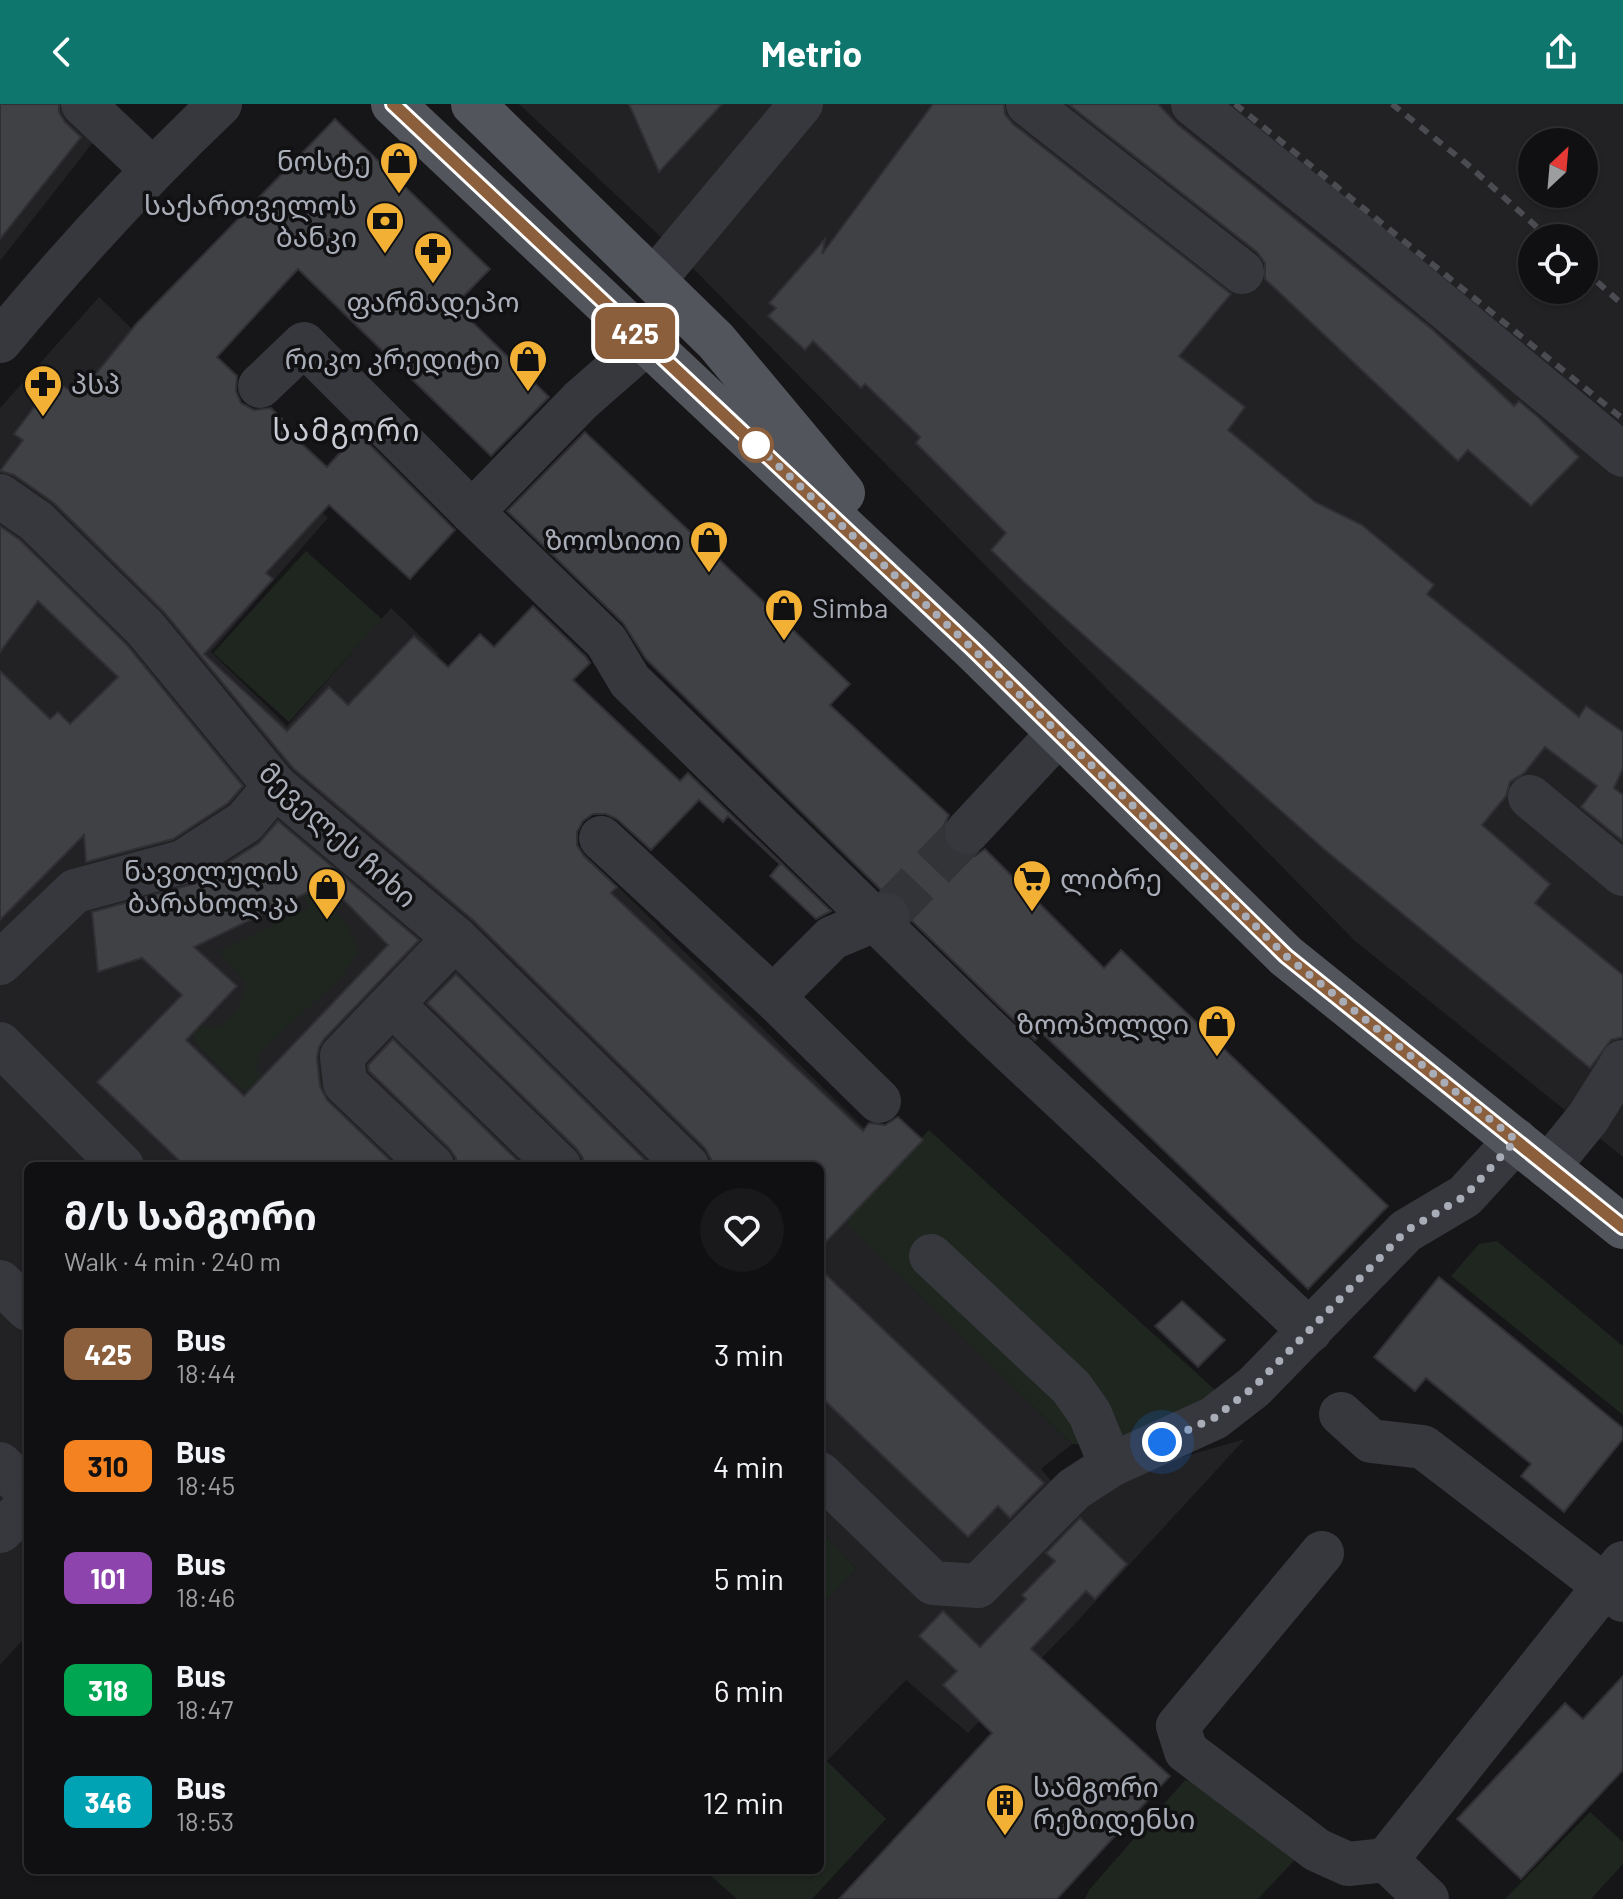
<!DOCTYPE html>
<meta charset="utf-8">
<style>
:root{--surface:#101012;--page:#19191b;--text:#f1f3f6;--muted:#9c9d9f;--line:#303032;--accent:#0f766e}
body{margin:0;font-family:Barlow,"Noto Sans Georgian",sans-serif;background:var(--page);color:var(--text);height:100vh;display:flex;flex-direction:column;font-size:30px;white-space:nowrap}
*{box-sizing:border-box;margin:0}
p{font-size:26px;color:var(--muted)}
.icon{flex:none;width:44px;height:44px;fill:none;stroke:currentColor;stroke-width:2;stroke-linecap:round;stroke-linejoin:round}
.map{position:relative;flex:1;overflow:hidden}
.panel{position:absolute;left:24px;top:1058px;width:800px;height:712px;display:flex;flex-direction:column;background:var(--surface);border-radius:12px;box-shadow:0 2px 6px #0004,0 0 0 2px var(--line)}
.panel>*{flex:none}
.badge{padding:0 16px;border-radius:12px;font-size:28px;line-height:52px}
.needle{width:52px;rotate:26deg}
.fabs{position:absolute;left:1518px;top:24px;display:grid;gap:16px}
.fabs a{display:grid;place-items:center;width:80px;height:80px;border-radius:50%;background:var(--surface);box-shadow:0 2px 6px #0004,0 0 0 2px var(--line);font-size:40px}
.you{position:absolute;width:40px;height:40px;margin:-20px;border:6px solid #fff;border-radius:50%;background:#1a73e8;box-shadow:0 0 0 12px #1a73e833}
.map>.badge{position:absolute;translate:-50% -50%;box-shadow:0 0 0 4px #fff}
.round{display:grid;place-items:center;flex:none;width:84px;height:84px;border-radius:42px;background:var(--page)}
.headline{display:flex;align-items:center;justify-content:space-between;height:136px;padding:0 40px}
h1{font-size:38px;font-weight:700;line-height:60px}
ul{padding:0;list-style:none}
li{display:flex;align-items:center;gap:24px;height:112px;padding:0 40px}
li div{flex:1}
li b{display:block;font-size:30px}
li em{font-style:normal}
li .badge{min-width:88px;font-weight:700;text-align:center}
header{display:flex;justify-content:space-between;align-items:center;height:104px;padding:0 40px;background:var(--accent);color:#fff;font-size:36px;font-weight:700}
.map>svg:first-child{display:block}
.built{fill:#222225;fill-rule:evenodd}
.green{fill:#1e261f}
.building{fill:#404145;stroke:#303034;stroke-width:2;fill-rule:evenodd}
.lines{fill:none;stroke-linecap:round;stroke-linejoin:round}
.minor-tunnel{stroke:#333438;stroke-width:44;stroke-dasharray:44 22;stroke-linecap:butt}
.minor{stroke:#37383d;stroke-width:44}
.major{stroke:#53555c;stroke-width:44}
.rail{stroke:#4a4c52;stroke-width:6;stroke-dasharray:10 8;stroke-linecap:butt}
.line-casing{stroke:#fff;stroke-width:18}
.line{stroke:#8b5e3c;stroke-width:12}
.walk{stroke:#a8adb8;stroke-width:8;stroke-dasharray:0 14.4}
.stop-dot{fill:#fff;stroke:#8b5e3c;stroke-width:4}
.labels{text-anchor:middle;stroke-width:7;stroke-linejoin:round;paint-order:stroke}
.poi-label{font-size:28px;fill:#a8adb8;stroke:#111113;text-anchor:end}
.street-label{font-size:28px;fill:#a8adb8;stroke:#111113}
.neighbourhood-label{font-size:30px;letter-spacing:2px;fill:#c9ccd4;stroke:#111113}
</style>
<header><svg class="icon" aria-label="back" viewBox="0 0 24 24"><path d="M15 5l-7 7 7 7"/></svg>Metrio<svg class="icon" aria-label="share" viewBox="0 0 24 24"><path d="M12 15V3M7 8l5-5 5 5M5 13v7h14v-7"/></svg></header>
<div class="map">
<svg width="1623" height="1795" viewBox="0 0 1623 1795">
<rect width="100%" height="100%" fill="#161618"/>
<g class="built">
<path d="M0,0h70l31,28 -101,129z"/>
<path d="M519,0h1104v1053l-268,-216 -676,-687zM1532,38h52v52h-52zM1532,134h52v52h-52z"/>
<path d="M99,193l229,221 -117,134 76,74 104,-118 48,46 -27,31 486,476 -54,59 228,224 -31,25 34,40 44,-34 126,-36 -172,187 -105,107 -62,-53 -86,88v-161l37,-38 -37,-39v-364h-792v468l-28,31v-1257z"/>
</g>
<g class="green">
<path d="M306,447l76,68 -93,103 -76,-69z"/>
<path d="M286,755l61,65 12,27 -16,24 -84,79 -3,14 44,49 -6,23 -95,-93 -14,-25c8,1 18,4 26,5 21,0 32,-26 35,-43l-27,-33 90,-43z"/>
<path d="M929,1026l296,269 -106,46 -47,-1 -229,-224z"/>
<path d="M1497,1137l126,105v69l-172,-139 28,-32z"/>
<path d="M820,1426l37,39 -37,38z"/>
<path d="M827,1657l59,58 -74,80h-75l-33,-29h116v-102z"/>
<path d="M1185,1676l34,12 83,60 -44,47h-173l4,-9z"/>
<path d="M1590,1708l33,30v22l-32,35h-86z"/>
</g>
<g class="building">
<path d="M0,0h59v8l6,10 16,15 -81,102z"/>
<path d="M629,0h93l-63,68z"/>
<path d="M933,0h71l1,10 8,10 218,170 -52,62 66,51 -17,23 87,72 47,23 72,60 -7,9 152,123 7,-11 37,26v36l-9,20 9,7v46l-42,-34 16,-21 -52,-39 -21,26 -14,9 -4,14 -24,29 68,59 -15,19 88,72v62l-12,3 -21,28 -265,-218 -302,-269 -32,-31 15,-17 -90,-90 4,-6 -55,-53 -4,4 -48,-47 -8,9 -37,-34 8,-8 -7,-5 56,-64 -3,15z"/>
<path d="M1068,0h90l19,20 256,206 81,76 5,-5 20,17 40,39 -48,49 -63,-56 -10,11 -193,-182v-16l-8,-11z"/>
<path d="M335,15l155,150 -35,36 94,92 -58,59 -193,-187 -81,88 20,19 -1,15 5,12 13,7 17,-2 11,11 -4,3 49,45 31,-34 97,97 -45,49 -81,-74 -63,68 7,6 -69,75 83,77 42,-44 19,18 66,-69 34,31 32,-33 14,13 39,-41 53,51 4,6 -17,17 107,101 8,-8 143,138 -15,8 -46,-43 10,-12 -52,-48 -5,6 -24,-22 -48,50 -34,-31 -11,-5h-13l-10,7 -6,11v13l7,11 33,31 -6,6 252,238 6,-8 16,2 13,-8 25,23 -103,108v-82h-109v-7l-6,-11 -232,-228 -180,-152 -129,-156 -110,-109 -40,-28 -14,-4 23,-31 -9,-6 38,-51 9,7 2,-4 15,10 59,-73z"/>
<path d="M585,328l265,252 -20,21 119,110 -6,12v13l6,10 13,6h13l10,-7 119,119 17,-18 267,256 -80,83 -266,-256 -7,7 -35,-33 -89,-87 -1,-14 -7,-10 -12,-6 -9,1 -236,-232 -23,-36 -116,-112z"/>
<path d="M0,422l20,14 107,105 116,141 -15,17 -55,36 -87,23 -2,-27 -84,85v-249l50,48 8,-7 12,12 48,-47 -80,-76 -38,51z"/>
<path d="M278,717l141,119 -95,99 -5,8 -2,11 3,28 7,14 69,66h-211l-88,-84 85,-87 -40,-37 -44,14 -6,-60 104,-29 63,-40zM327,779l61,62 -144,151 -58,-56 51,-54 -43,-39z"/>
<path d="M456,870l195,192h-68v-8l-7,-10 -149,-145z"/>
<path d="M393,935l130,127h-67v-8l-7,-10 -80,-77 -1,-6z"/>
<path d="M820,1165l224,214 -34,35 -12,-12 -30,31 -148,-141z"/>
<path d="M1439,1173l184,151v11l-59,73 -43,-36 10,-12 -105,-86 -11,13 -41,-34z"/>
<path d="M1182,1197l43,39 -27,27 -43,-41z"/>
<path d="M1080,1414l47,46 -32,35 -9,-8 -55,58 139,127 -113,123h-218l153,-166 -49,-48 14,-14 -38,-35 24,-25 37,36 46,-48 -4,-4 33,-34 -9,-8z"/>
<path d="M1623,1572v94l-102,109 -64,-60 108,-116 18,16z"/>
</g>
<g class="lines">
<path class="minor-tunnel" d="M887,811l80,-83"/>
<g class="minor">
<path d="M83,0l69,65"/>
<path d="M1028,0l214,168"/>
<path d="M1193,0l162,129 268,222"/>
<path d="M654,176l147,-176"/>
<path d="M0,237c69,-83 141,-162 220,-237"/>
<path d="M260,282l44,-42 168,168 134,129 24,40 353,344 327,306"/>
<path d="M0,392l36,25 109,107 130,158 180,152 232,228"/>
<path d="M472,408l109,-112 65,-57"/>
<path d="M1530,693l93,77"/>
<path d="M967,728l91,-98"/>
<path d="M601,734l172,159 106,104"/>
<path d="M0,859l75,-72 108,-29 62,-40 30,-36"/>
<path d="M773,893l59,-59 55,-23"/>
<path d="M392,900l167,162"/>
<path d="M0,940l122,122"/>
<path d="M432,1062l-87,-83 -3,-27 113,-118"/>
<path d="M1548,1063l40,-49 35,-56"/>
<path d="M931,1152l140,131 19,27 21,51"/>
<path d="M0,1178l28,27"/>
<path d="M1341,1310l30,27 52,6 200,153"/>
<path d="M0,1360l28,28"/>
<path d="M820,1370l113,109 45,3 96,-97 37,-24 103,-47 40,-31 152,-156 59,-35 51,-56"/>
<path d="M0,1427l28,-25"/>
<path d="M1322,1449l-144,173 8,25 131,99 31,14 38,-4 237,-297"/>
<path d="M1386,1756l41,39"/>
</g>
<g class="major">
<path d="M393,0l580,545 313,307 337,271"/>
<path d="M473,0l243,237 127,152"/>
</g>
<g class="rail">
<path d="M1235,0l388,315"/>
<path d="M1392,0l75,60 82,74"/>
<path d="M1584,166l39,35"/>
</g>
</g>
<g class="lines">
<g class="line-casing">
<path id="line" d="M393,0l580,545 313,307 337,271"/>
</g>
<use href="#line" class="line"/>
<path class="walk" d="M756,341l-4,-4 221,208 313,307 230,184 -51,56 -59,35 -152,156 -40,31 -52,24"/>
</g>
<defs>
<g id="shop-pin" transform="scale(2)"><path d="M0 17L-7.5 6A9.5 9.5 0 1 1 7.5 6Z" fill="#f2b134" stroke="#111113"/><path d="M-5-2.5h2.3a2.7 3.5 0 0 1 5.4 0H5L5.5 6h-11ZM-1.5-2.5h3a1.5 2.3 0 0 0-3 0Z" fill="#111"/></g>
<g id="bank-pin" transform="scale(2)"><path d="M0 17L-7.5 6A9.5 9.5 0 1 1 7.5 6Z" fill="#f2b134" stroke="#111113"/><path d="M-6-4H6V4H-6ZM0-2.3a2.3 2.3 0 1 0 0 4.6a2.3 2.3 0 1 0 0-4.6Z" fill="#111"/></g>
<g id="pharmacy-pin" transform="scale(2)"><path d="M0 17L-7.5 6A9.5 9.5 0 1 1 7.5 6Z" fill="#f2b134" stroke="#111113"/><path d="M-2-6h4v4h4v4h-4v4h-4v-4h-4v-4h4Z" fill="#111"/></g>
<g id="supermarket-pin" transform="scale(2)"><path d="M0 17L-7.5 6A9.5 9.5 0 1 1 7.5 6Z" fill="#f2b134" stroke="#111113"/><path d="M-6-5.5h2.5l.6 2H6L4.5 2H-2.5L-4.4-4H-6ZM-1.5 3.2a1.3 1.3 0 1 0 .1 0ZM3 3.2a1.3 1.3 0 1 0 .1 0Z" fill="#111"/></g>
<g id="building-pin" transform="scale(2)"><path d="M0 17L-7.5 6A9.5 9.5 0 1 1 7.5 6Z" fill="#f2b134" stroke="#111113"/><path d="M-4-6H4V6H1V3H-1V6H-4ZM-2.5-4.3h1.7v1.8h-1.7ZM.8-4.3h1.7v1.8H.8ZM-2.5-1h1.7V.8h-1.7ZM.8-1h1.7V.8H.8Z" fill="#111"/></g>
</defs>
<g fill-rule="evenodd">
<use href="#shop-pin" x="399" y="57"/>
<use href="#bank-pin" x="385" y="117"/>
<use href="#pharmacy-pin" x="433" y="147"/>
<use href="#shop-pin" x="528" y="255"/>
<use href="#pharmacy-pin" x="43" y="280"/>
<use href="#shop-pin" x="709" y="436"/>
<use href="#shop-pin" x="784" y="504"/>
<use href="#supermarket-pin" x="1032" y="775"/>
<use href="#shop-pin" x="327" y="783"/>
<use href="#shop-pin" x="1217" y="920"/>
<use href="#building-pin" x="1005" y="1699"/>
</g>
<circle class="stop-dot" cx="756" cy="341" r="16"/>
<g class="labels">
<g class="poi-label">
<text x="371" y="67">ნოსტე</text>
<text x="357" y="111">საქართველოს<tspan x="357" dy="32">ბანკი</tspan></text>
<text x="433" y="208" text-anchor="middle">ფარმადეპო</text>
<text x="500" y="265">რიკო კრედიტი</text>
<text x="71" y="290" text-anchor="start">პსპ</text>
<text x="681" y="446">ზოოსითი</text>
<text x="812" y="514" text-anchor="start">Simba</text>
<text x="299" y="777">ნავთლუღის<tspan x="299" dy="32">ბარახოლკა</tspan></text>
<text x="1060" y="785" text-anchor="start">ლიბრე</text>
<text x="1189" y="930">ზოოპოლდი</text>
<text x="1033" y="1693" text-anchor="start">სამგორი<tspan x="1033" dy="32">რეზიდენსი</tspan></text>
</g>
<g class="street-label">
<text transform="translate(338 731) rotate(42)" y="10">მეველეს ჩიხი</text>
</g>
<g class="neighbourhood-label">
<text x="347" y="337">სამგორი</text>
</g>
</g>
</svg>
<div class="fabs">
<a><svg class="needle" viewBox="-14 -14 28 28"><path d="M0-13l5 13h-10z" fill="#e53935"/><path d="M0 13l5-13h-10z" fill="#9c9d9f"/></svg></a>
<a><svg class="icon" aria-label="locate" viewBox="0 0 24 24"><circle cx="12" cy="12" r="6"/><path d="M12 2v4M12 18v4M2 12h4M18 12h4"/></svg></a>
</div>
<div class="you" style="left:1162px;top:1338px"></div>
<b class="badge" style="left:635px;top:229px;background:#8b5e3c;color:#fff">425</b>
<section class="panel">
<div class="headline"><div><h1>მ/ს სამგორი</h1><p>Walk · 4 min · 240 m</p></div><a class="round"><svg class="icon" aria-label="heart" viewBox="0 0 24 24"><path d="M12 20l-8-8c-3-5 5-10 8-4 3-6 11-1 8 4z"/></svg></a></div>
<ul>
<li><span class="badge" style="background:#8b5e3c;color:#fff">425</span><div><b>Bus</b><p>18:44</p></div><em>3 min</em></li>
<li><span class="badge" style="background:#f58220;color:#111">310</span><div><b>Bus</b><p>18:45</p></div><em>4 min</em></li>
<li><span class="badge" style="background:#8e44ad;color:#fff">101</span><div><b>Bus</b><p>18:46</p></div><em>5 min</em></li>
<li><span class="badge" style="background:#00a651;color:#fff">318</span><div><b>Bus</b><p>18:47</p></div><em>6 min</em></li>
<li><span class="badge" style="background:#00a3b4;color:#fff">346</span><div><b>Bus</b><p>18:53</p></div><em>12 min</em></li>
</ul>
</section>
</div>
